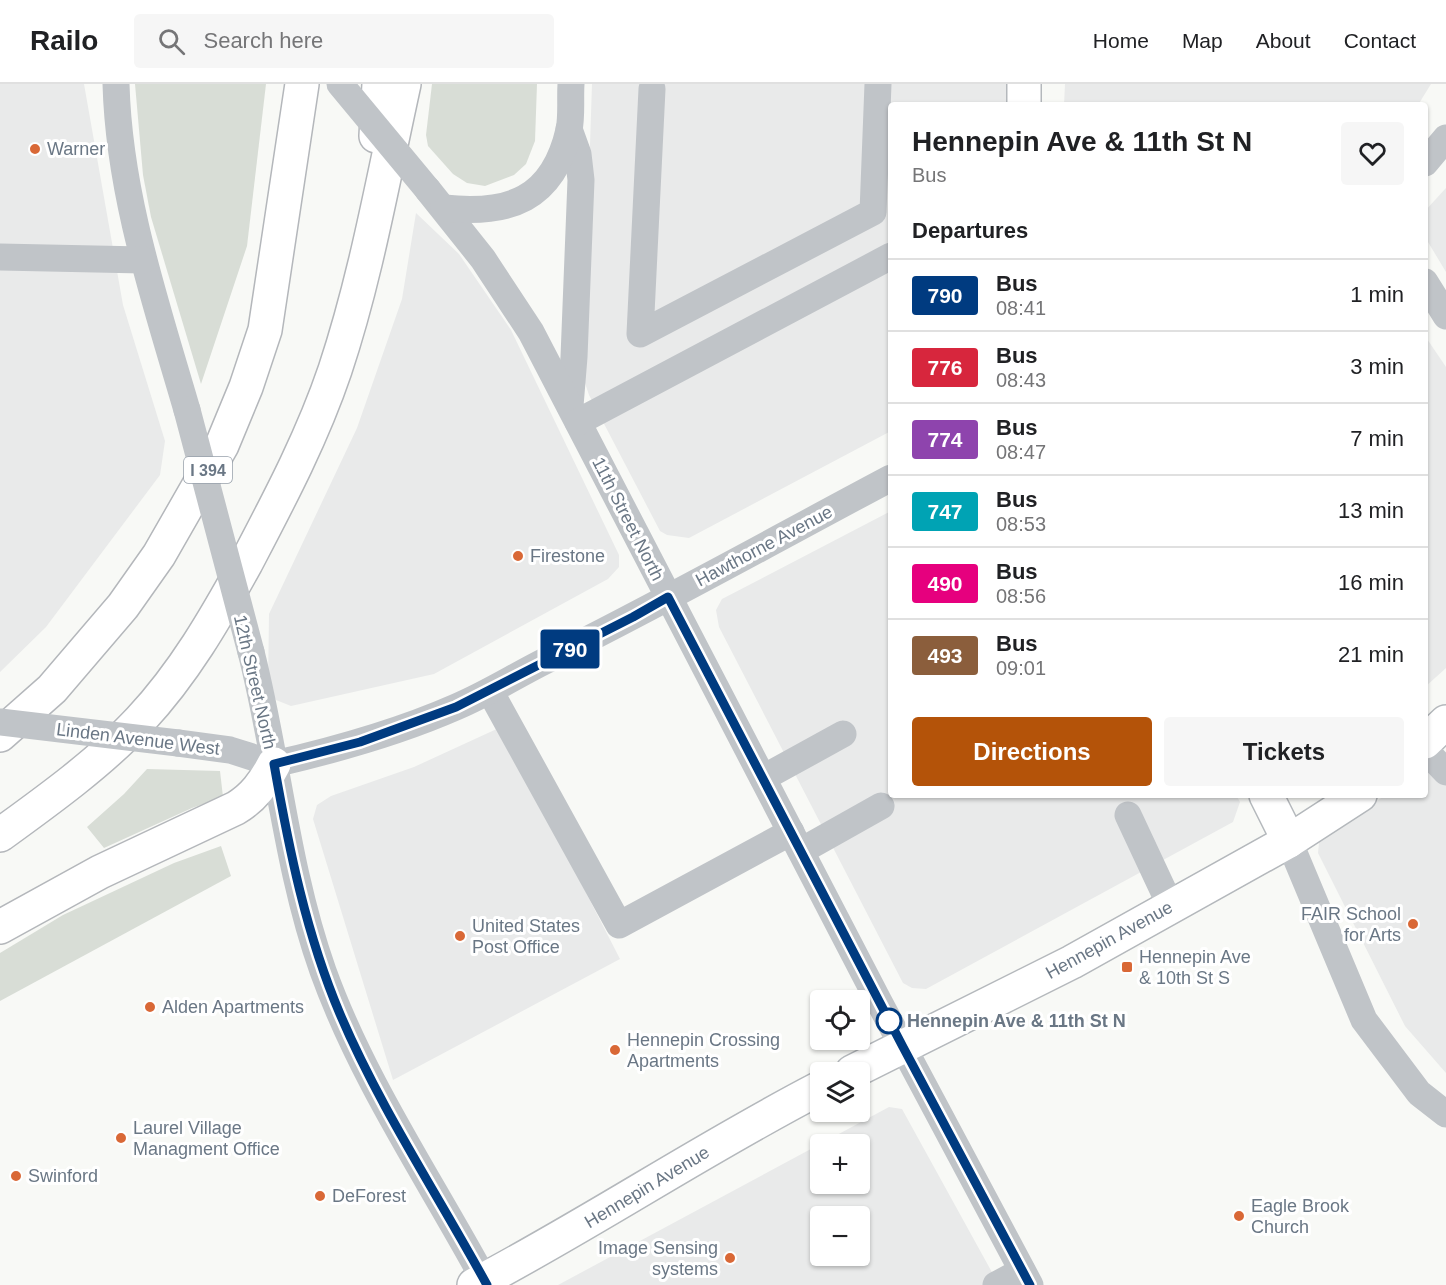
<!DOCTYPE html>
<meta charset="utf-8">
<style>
:root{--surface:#fff;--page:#f6f6f6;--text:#202124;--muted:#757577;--line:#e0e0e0;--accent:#b45309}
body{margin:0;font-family:Arial,sans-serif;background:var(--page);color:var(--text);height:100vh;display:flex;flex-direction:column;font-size:22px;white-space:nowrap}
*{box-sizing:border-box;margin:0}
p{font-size:20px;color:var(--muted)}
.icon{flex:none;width:33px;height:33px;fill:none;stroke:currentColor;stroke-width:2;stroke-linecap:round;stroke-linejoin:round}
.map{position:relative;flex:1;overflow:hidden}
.sheet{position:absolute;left:888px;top:18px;width:540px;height:696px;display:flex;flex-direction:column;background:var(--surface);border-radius:6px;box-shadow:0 2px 4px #0004}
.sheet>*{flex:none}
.badge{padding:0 12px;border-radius:4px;font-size:21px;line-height:39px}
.buttons{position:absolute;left:810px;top:906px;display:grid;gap:12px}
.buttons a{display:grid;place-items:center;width:60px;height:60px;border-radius:6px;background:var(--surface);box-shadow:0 2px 4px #0004;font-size:30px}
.map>.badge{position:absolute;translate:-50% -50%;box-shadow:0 0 0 3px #fff}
h2{padding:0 24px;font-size:22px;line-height:54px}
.round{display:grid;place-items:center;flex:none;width:63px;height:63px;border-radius:6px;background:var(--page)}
.summary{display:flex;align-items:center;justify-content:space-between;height:102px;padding:0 24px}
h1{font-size:28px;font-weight:700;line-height:45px}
.button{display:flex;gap:12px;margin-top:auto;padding:12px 24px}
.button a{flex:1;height:69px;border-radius:6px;background:var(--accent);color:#fff;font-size:24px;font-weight:700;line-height:69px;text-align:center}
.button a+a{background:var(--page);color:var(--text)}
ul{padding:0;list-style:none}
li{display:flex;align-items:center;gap:18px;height:72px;padding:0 24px;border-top:2px solid var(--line)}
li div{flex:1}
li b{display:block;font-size:22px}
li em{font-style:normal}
li .badge{min-width:66px;font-weight:700;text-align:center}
header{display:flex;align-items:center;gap:36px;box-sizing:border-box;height:84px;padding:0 30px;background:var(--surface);border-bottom:2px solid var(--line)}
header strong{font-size:28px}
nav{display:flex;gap:33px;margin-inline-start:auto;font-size:21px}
.search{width:420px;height:54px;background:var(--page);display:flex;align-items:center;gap:15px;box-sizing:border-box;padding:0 21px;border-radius:6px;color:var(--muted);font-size:22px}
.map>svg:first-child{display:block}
.built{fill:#e9eaea;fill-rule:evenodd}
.green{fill:#d8ddd6}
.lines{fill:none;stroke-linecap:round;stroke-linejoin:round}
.major-casing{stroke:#b4b8bc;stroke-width:36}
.highway-casing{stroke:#b4b7bb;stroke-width:36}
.minor{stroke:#c0c4c8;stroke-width:27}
.major{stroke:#fff;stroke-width:33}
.highway{stroke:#fff;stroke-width:33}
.minor-bridge{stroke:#c0c4c8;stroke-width:27}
.line-casing{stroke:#fff;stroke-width:14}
.line{stroke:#003b80;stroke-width:9}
.poi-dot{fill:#d96836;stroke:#fff;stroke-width:2}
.stop-dot{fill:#fff;stroke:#003b80;stroke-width:3}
.labels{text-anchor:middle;stroke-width:6;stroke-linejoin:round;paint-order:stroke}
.shield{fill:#fff;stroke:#97a0aa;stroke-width:1.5}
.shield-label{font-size:16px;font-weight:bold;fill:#6a7785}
.poi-label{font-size:18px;fill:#6a7785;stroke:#fff;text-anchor:start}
.street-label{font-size:18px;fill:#6a7785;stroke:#fff}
.stop-label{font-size:18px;font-weight:bold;fill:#6a7785;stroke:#fff;text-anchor:start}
</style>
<header>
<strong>Railo</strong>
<div class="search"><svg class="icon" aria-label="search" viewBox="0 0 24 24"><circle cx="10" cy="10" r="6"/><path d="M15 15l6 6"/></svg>Search here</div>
<nav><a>Home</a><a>Map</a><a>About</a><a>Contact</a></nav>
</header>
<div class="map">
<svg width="1446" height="1201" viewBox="0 0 1446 1201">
<rect width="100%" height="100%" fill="#f8f9f6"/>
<g class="built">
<path d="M0,0h84l39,221 42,136 -5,34 -114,152 -46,45z"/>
<path d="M592,0h417v21h-118v326l-202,107 -22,-3 -7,-4 -71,-136 -4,-12 -2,-26z"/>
<path d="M1065,0h366l-13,21h-354z"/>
<path d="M1446,104v84l-21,-35v-26z"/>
<path d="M416,129l43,41 52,76 108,225v12l-11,12 -174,95 -143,32 -15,-6 -8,-13 1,-73 88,-186 45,-129z"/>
<path d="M1425,252l21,31v301l-21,19z"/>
<path d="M891,427v284h345l4,7 -7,20 -307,167 -14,-1 -9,-5 -184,-356 -3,-17 6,-11z"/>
<path d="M501,643l119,232 -227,121 -80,-261 4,-14 14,-9 83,-29z"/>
<path d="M1446,671v318l-41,-47 -87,-173 1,-10 3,-8 64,-40h39v-25z"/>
<path d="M889,1023l13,2 97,176h-441zM820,1060h40v40h-40zM820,1132h40v40h-40z"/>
</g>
<g class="green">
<path d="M135,0h131l-19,162 -46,138 -50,-167 -8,-42z"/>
<path d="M432,0h105l-2,57 -9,23 -12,11 -29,11 -18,-3 -14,-9 -25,-28 -2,-11z"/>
<path d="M147,685l73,2 3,26 -31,11 -88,40 -17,-21 37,-33z"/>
<path d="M221,762l10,30 -231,125v-48l63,-38 111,-52z"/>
</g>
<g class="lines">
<g class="major-casing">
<g id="major">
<path d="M1024,21v-21"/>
<path d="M1425,658l21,-20"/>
<path d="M1266,711l23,46"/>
<path d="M852,988l220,-110 217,-121 71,-46"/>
<path d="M474,1201c118,-62 228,-136 346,-197"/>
</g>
</g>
<g class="highway-casing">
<g id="highway">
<path d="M376,52l3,-52"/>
<path d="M0,651l52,-46 71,-83 36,-51 63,-110 24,-58 19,-57 37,-246"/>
<path d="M0,751c47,-34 101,-73 140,-115 44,-47 75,-101 106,-157 33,-63 66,-125 89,-193 31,-93 48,-191 69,-286"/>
<path d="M0,843l100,-55 136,-64c18,-11 28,-25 38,-44"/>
</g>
</g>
<g class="minor">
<path d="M116,0c3,112 40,219 71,326"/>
<path d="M652,5l-12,245 233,-122 5,-128"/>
<path d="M569,45l9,25 3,26 -7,177 -4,49"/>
<path d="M1425,79l21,-25"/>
<path d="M428,106l55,69 48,73 347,668 152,285"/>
<path d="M444,124c65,7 109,-8 125,-78 3,-14 1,-31 2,-46"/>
<path d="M0,173l143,3"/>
<path d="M1425,198l21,34"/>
<path d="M578,338l313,-166"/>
<path d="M251,568c27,106 35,215 72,319 40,111 108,210 164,314"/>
<path d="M490,607l129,234 172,-93"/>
<path d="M178,659l52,7 44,14"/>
<path d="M1425,666l21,22"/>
<path d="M274,680c61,-14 123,-31 182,-57 31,-13 59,-31 89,-46 117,-58 231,-122 346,-183"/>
<path d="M763,694l80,-44"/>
<path d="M1128,731l43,92"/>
<path d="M1289,757l75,179 55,73 27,21"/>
<path d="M801,767l80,-45"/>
<path d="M996,1201l26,-14"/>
</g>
<use href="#major" class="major"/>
<use href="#highway" class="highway"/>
<g class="minor-bridge">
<path d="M340,0l88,106"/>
<path d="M187,326l64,242"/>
<path d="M0,638l178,21"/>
</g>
</g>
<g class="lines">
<g class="line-casing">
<path id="line" d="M487,1201c-49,-90 -107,-177 -147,-271 -34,-80 -51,-165 -66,-250l86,-22 96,-35 177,-90 35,-20 235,450 127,238"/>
</g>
<use href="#line" class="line"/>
</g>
<g class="poi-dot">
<circle cx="35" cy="65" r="6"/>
<circle cx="518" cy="472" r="6"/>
<circle cx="1413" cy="840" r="6"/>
<circle cx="460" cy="852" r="6"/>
<rect x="1121" y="877" width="12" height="12" rx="3"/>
<circle cx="150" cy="923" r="6"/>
<circle cx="615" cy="966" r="6"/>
<circle cx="121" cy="1054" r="6"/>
<circle cx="16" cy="1092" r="6"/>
<circle cx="320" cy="1112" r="6"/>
<circle cx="1239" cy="1132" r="6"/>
<circle cx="730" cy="1174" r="6"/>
</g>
<circle class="stop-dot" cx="889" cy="937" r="12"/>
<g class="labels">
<rect class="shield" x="184" y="373" width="48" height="26" rx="4.5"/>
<g class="shield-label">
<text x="208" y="392">I 394</text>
</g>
<g class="poi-label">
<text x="47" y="71">Warner</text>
<text x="530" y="478">Firestone</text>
<text x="1401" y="836" text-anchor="end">FAIR School<tspan x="1401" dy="21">for Arts</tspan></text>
<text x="472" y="848">United States<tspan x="472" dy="21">Post Office</tspan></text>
<text x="1139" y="879">Hennepin Ave<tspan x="1139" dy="21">&amp; 10th St S</tspan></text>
<text x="162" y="929">Alden Apartments</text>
<text x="627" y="962">Hennepin Crossing<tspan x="627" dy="21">Apartments</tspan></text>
<text x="133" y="1050">Laurel Village<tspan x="133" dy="21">Managment Office</tspan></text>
<text x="28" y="1098">Swinford</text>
<text x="332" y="1118">DeForest</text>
<text x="1251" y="1128">Eagle Brook<tspan x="1251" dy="21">Church</tspan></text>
<text x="718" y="1170" text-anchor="end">Image Sensing<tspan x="718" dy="21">systems</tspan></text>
</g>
<g class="street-label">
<text transform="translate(628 435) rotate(63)" y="6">11th Street North</text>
<text transform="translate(764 462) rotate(-28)" y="6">Hawthorne Avenue</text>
<text transform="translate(255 598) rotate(77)" y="6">12th Street North</text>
<text transform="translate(138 655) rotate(7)" y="6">Linden Avenue West</text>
<text transform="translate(1109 856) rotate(-29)" y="6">Hennepin Avenue</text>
<text transform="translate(647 1103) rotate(-31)" y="6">Hennepin Avenue</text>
</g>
<g class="stop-label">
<text x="907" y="943">Hennepin Ave &amp; 11th St N</text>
</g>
</g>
</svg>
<div class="buttons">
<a><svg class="icon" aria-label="locate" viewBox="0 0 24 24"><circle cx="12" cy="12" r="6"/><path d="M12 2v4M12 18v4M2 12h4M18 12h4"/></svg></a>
<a><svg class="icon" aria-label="layers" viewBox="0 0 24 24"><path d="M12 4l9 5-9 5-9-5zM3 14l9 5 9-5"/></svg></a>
<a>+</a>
<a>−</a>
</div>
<b class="badge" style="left:570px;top:565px;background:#003b80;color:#fff">790</b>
<section class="sheet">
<div class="summary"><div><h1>Hennepin Ave &amp; 11th St N</h1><p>Bus</p></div><a class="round"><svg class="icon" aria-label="heart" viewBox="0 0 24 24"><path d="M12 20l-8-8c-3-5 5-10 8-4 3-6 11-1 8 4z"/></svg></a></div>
<h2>Departures</h2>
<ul>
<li><span class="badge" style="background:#003b80;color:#fff">790</span><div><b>Bus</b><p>08:41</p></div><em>1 min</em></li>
<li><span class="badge" style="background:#d7263d;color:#fff">776</span><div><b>Bus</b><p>08:43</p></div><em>3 min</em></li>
<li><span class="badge" style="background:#8e44ad;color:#fff">774</span><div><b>Bus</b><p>08:47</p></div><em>7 min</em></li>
<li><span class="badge" style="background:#00a3b4;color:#fff">747</span><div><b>Bus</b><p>08:53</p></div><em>13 min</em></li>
<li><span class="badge" style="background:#e6007e;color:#fff">490</span><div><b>Bus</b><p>08:56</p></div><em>16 min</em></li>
<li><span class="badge" style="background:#8b5e3c;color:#fff">493</span><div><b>Bus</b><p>09:01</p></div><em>21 min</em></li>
</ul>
<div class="button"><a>Directions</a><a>Tickets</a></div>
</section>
</div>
